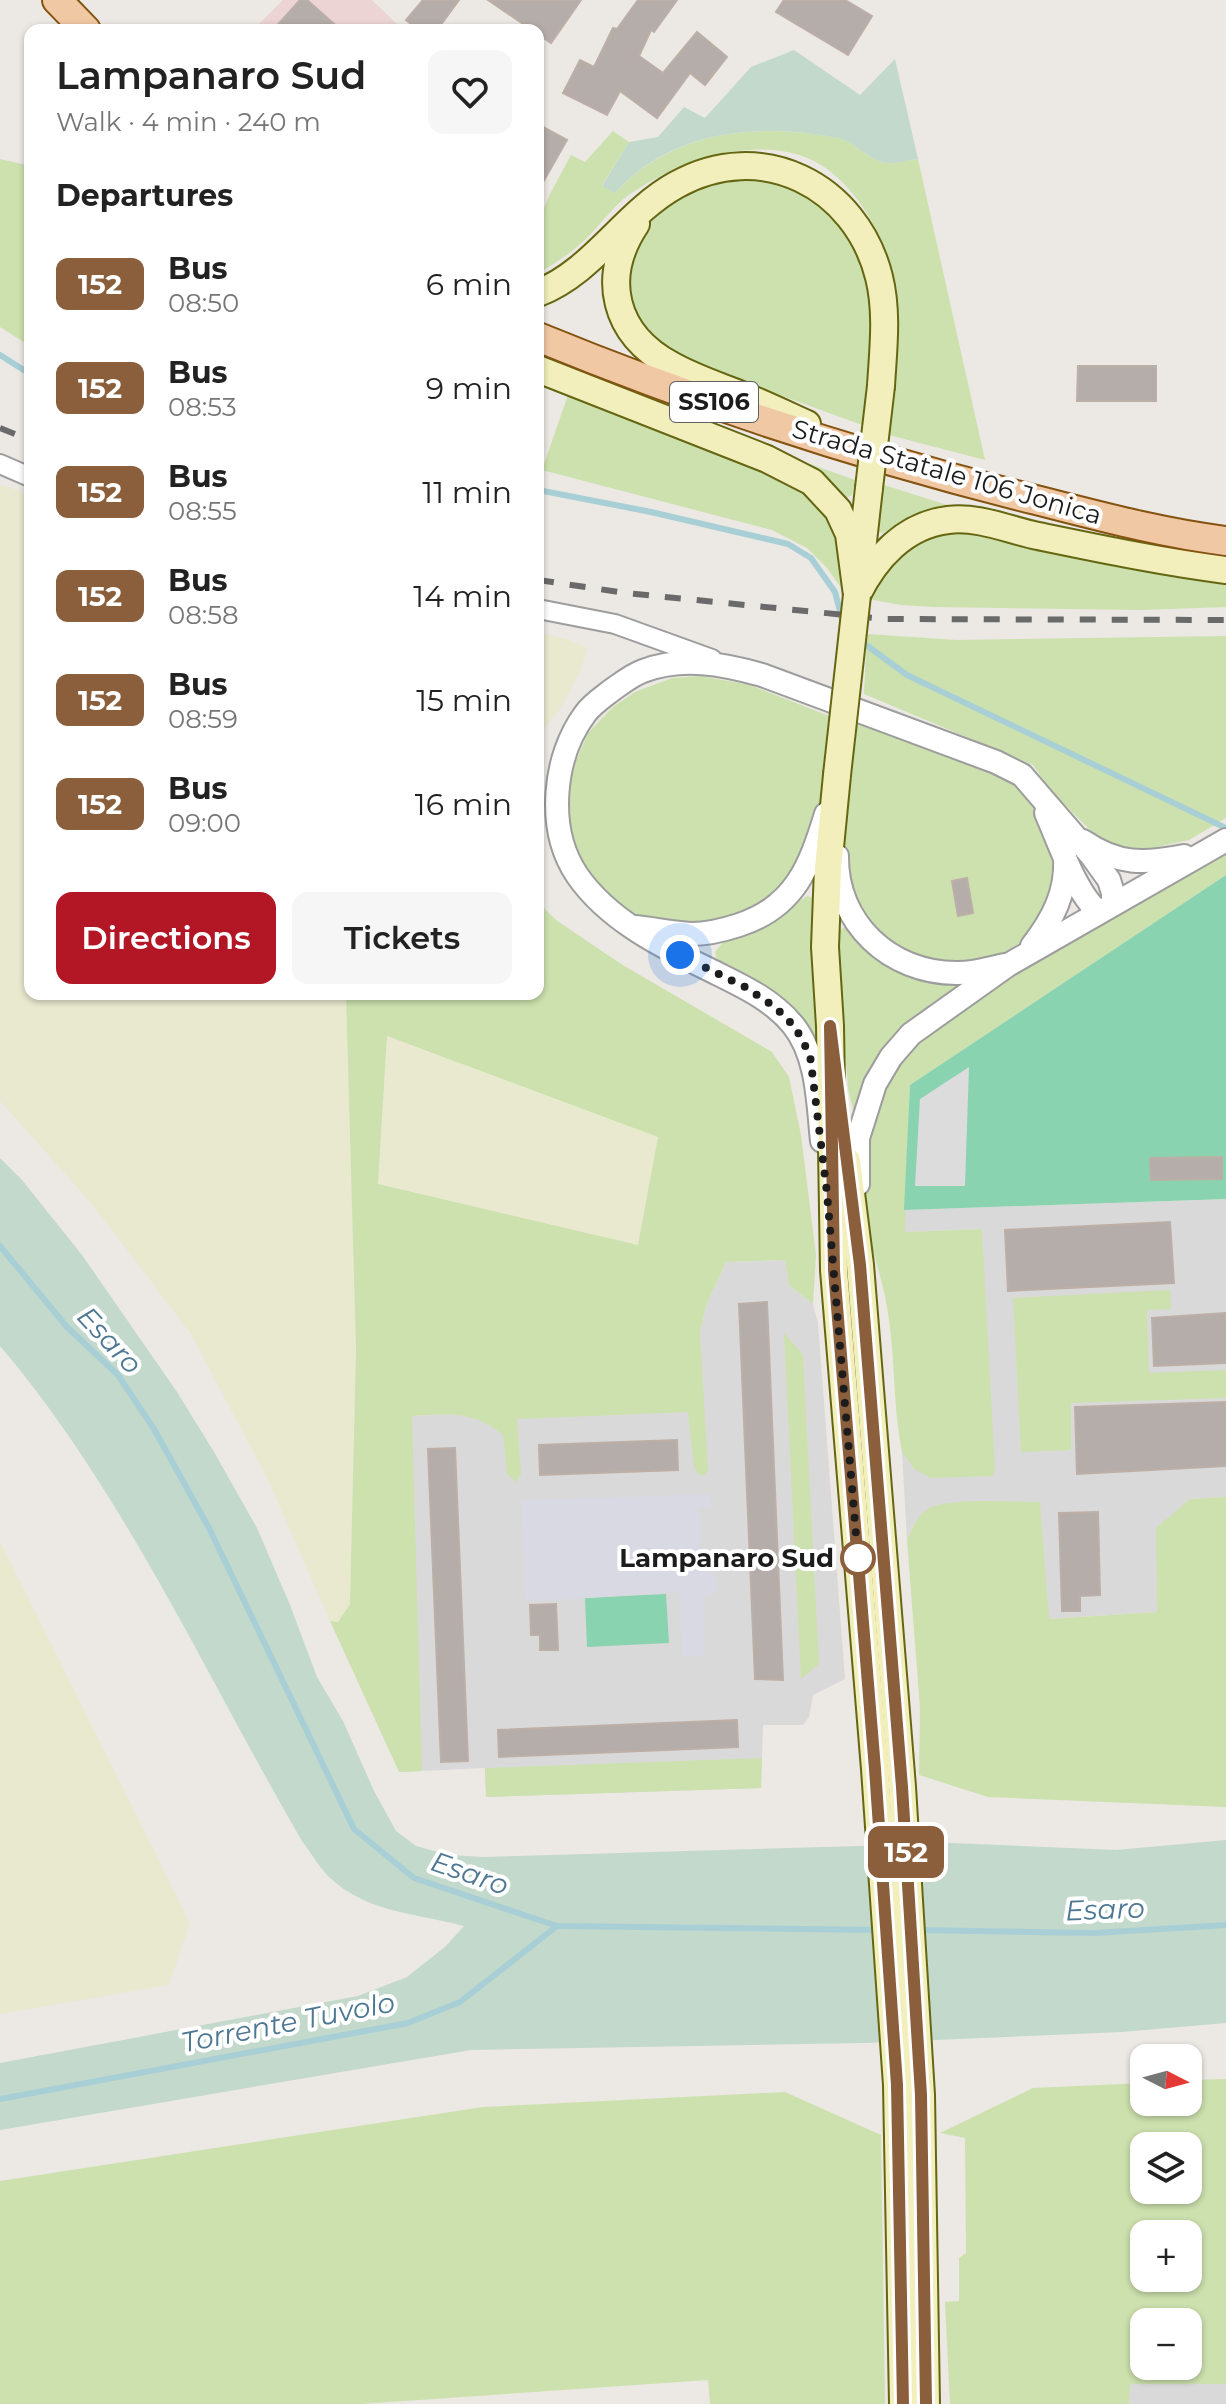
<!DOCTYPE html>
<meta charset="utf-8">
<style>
:root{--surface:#fff;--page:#f6f6f6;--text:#222;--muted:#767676;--accent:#b31625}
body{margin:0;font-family:Montserrat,sans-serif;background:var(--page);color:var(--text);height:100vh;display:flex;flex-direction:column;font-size:30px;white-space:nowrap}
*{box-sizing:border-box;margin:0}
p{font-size:26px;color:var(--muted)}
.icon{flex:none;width:44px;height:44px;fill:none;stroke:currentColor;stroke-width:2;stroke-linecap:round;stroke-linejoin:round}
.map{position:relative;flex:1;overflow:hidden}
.panel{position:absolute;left:24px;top:24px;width:520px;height:976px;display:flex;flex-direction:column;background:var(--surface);border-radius:16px;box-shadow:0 2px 6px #0004}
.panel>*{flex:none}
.badge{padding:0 16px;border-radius:12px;font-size:28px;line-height:52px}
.needle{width:52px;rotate:96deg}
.fabs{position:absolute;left:1130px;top:2044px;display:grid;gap:16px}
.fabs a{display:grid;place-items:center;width:72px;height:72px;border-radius:16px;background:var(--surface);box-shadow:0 2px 6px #0004;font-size:40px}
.you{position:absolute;width:40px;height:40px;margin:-20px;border:6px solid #fff;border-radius:50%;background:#1a73e8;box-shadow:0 0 0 12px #1a73e833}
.map>.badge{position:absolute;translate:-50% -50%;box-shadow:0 0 0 4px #fff}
h2{padding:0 32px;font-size:30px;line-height:72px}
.round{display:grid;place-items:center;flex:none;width:84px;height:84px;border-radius:16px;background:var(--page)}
.headline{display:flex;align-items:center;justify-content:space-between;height:136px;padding:0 32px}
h1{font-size:38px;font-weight:600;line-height:60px}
.button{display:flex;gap:16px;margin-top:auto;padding:16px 32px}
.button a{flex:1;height:92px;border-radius:16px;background:var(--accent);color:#fff;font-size:32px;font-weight:600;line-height:92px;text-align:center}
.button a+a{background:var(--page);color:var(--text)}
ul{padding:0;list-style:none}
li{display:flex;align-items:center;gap:24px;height:104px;padding:0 32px}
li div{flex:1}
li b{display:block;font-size:30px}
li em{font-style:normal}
li .badge{min-width:88px;font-weight:700;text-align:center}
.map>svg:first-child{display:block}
.residential{fill:#dad9d9}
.commercial{fill:#ecd4d5}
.farmland{fill:#e9e9d0}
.grass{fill:#cce1ae;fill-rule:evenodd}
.wetland{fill:#c2d9cc}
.pitch{fill:#89d3b0}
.parking{fill:#dcdcdc}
.plaza{fill:#d8d9e2}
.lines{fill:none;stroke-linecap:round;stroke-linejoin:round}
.stream{stroke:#a8cfd5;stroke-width:6}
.building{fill:#b5ada9;stroke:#bcafa7;stroke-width:2}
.minor-casing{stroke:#9d9d9d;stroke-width:22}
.tertiary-casing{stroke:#9d9d9d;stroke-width:26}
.secondary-casing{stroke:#656611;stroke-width:30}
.primary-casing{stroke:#845310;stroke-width:32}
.minor{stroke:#fff;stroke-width:18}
.tertiary{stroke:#fff;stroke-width:22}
.secondary{stroke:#f2efbc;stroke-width:26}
.primary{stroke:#f1c8a4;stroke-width:28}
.rail{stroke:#6a6a6a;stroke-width:6;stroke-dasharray:16 16;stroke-linecap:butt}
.secondary-bridge-casing{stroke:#656611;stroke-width:30;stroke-linecap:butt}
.secondary-bridge{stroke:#f2efbc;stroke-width:26}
.line-casing{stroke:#fff;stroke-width:18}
.line{stroke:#8b5e3c;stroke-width:12}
.walk{stroke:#1c1c1c;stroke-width:8;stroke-dasharray:0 14.4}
.stop-dot{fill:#fff;stroke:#8b5e3c;stroke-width:4}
.labels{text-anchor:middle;stroke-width:8;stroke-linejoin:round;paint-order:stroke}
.shield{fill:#fff;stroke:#606060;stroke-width:2}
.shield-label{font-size:24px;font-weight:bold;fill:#1c1c1c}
.street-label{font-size:26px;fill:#1c1c1c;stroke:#fff}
.stop-label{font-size:26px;font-weight:bold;fill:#1c1c1c;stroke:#fff;text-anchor:end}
.water-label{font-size:28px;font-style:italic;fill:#4d7793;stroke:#fff}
</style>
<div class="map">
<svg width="1226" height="2404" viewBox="0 0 1226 2404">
<rect width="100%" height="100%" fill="#ece8e3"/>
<g class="residential">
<path d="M1226,1199v298l-36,2 -33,113 -108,7 -135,-95 -7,16 -5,-88 12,17 67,-240 -76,3 -1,-22z"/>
<path d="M785,1260l4,25 24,19 5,19 27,356 -32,16 -4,22 -6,8h-40l-2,63 -275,9 -1,-29 -86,4 13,-356 290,-15 -2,-69 6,-26 20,-44z"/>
<rect x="1129" y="2384" width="97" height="20"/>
</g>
<path class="commercial" d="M283,0h89l27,26 -4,4h-142z"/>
<g class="farmland">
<path d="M0,484l30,11v499h316l10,355 -6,255 -12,18 -8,-1 -63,-143 -76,-144 -99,-130 -92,-103z"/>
<path d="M538,632l31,8 19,8 -9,25 -16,32 -25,32z"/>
<path d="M387,1035l272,102 -21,109 -260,-62z"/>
<path d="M0,1541l190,382 -21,62 -169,29z"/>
</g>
<g class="grass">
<path d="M613,131l16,11 -27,43 13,8c58,-63 143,-71 223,-55 18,4 31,23 49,25 9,1 21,-3 31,-4l67,301 -96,-25c5,-52 17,-112 4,-163 -10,-40 -41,-92 -79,-111 -42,-21 -102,-10 -142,9 -14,7 -29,15 -42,24 -16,11 -29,30 -43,44 -14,13 -32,26 -49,35v-55h2l10,-24 21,-39 14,7z"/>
<path d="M0,159l30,7v180l-30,-19z"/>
<path d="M722,179c57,1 94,6 126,57 6,8 13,17 17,26 20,45 4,116 -3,163l-181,-66 -33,-21 -20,-27 -1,-53 11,-24 23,-26 32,-22z"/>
<path d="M568,395l221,86c41,32 57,55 53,108l-15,-21 -20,-20 -35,-18 -230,-60z"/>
<path d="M785,455l70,25 -3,15 -7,4 -27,-25z"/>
<path d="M881,484l82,26 -48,6 -32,17 -5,-1z"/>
<path d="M952,529l274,50v28l-84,3 -208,-3 -33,-2 -33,-6 33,-51z"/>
<path d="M867,634l90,6 269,-4v182l-37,22 -46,10 -26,-2 -17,-8 -49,-49 -18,-26 -169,-71z"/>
<path d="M701,676l49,9 79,31 -10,109 -40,72 -75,33 -72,-14 -41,-37 -13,-23 -8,-30 -3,-31 4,-23 17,-39 25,-26 22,-15 37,-14z"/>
<path d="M857,719l142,53c67,40 79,150 -1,183 -14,6 -32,12 -47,10 -10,-1 -21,-6 -30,-8 -39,-12 -48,-22 -65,-58 -3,-7 -8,-14 -10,-22 -10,-32 6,-122 11,-158z"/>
<path d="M1226,848v27l-316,210 -5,147 77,-3 13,241 -3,6 -61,2 -17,-9 -12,-17c-10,-50 -6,-101 -16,-151 -4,-22 -12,-43 -16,-65 -11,-54 -6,-117 22,-166 17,-30 55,-52 82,-72z"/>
<path d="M807,896l6,2 1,9 8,151 -11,-26 -19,-23 -75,-49 -2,-8 8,-10 37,-15z"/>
<path d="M538,902l18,18 65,44 151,88 17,25 12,58 15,120 -3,49 -24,-19 -4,-25 -59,2 -20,44 -6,26 8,139 -4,5 -6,-2 -4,-7 -6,-55 -171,7 4,55 -5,8 -9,-8 -4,-39c-30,-25 -55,-21 -91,-19l10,355 -23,1 -69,-151 8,1 12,-18 6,-255 -10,-355h192zM387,1036l271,101 -20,108 -260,-61z"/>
<path d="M844,927l47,43 29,9 45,6 -56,37 -22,26 -28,60 -5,5 -6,-24 -12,-155z"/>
<path d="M1170,1290l1,19 -24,1 2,63 77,-3v28l-155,5v47l-50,2 -8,-154z"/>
<path d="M784,1333l19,22 16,309 -18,15z"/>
<path d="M1226,1497v310l-238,-10 -69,-22 1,-67 -13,-168c5,-11 10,-24 21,-31 19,-12 87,-7 112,-7l9,117 108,-7 -1,-84 34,-29z"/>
<path d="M762,1758l-1,30 -275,9 -1,-29z"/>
<path d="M1226,2079v305h-96l-1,20h-179l-5,-102 14,-1v-43l7,-5 -1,-115 -25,-5 93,-45 111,-5v19h44v-22zM1144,2146h44v44h-44zM1144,2234h44v44h-44zM1188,2322v44h-44v-44z"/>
<path d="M785,2092l96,43 4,269h-175l-2,-24 -347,24h-361v-223l483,-74z"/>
</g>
<g class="wetland">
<path d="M794,50l66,45 35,-36 23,100c-10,1 -22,5 -31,4 -18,-2 -31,-21 -49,-25 -79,-16 -167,-8 -223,55l-13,-7 27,-44 29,-5 26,-30 21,11 46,-51z"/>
<path d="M0,1158l22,22 60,75 95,137 37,60 43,76 33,77 27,72 26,44 31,70 22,40 20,15 33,9 34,2 377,-11 67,-4 189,8 110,-10v183l-104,9 -257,11 -394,7 -471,80v-67l358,-67 49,-19 39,-31 18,-20c-48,-13 -97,-13 -135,-49 -10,-10 -18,-24 -27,-36 -95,-163 -179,-351 -302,-495z"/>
</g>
<g class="pitch">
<path d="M1226,875v324l-322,11 6,-125z"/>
<path d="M666,1594l3,49 -82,4 -2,-49z"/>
</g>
<path class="parking" d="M969,1067l-4,119h-50l5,-87z"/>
<path class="plaza" d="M710,1494v12l-11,2 2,46 13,8 2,28 -13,8 2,57 -23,2 -2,-65 -154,10 -5,-102z"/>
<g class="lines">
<g class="stream">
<path d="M0,355l30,19"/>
<path d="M538,490l113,22 137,32 23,14 24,34 8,31"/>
<path d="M858,639l49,36 319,153"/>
<path d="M0,1246l67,81 51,48 36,54 55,99 145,301 60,49 143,48 324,4"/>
<path d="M917,1930l178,3 131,-8"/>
<path d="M0,2099l408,-76 52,-21 97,-76"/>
</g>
</g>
<g class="building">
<path d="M300,0h7l34,30h-68z"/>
<path d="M423,0h36l-22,30h-18l-13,-10z"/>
<path d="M488,0h93l-30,43 -13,-9v-4h-6z"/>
<path d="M638,0h39l-23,32 -3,-2 -12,26 24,17 34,-41 30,25 -22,28 -15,-12 -33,45 -37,-27 -13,24 -44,-22 17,-33 14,7 19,-39 4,1z"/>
<path d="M784,0h61l27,16 -24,39 -72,-43z"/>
<path d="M543,127l24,13 -29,51v-55z"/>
<path d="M1078,366h78v35h-79z"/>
<path d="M967,878l6,35 -15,3 -6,-35z"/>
<path d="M1222,1157v22l-71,1 -1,-22z"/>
<path d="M1170,1222l4,61 -166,8 -3,-61z"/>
<path d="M767,1302l16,378 -28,-1 -16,-375z"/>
<path d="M1226,1313v50l-72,3 -2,-48z"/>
<path d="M1226,1402v64l-149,8 -2,-67z"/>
<path d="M677,1440l1,30 -138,5 -1,-30z"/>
<path d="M455,1448l13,313 -27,1 -13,-313z"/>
<path d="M1098,1512l2,83 -20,1v15h-18l-3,-98z"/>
<path d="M556,1604l2,46h-18v-15h-9l-1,-30z"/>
<path d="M737,1720l1,27 -239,10 -1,-27z"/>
</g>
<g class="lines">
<g class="minor-casing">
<g id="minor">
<path d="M0,464l30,13"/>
<path d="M538,609l77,15 97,35"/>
</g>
</g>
<g class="tertiary-casing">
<g id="tertiary">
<path d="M1046,813c12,27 31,83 53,99"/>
<path d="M1083,841c35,24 61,23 101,15"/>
<path d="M837,856c-1,67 53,117 119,117 16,1 33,-5 49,-8"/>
<path d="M635,927c19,2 38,6 56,7 16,0 33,-4 48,-9 56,-18 71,-59 87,-111"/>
<path d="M1032,946c21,-27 35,-54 33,-89"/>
<path d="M822,1141c-4,-37 -4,-85 -29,-116 -22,-27 -55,-41 -85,-56 -48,-23 -101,-50 -131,-94 -31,-46 -24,-118 8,-161 6,-9 18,-17 27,-24 10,-7 20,-15 31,-19 39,-15 80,-7 119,4l234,87 26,13 69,80 18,25 4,13v11"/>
<path d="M858,1184v-46l17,-54 16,-27 20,-23 97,-69 218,-125"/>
</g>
</g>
<g class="secondary-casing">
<g id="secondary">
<path d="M636,224c-36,54 -22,110 35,141 21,12 45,20 68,29 23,9 46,20 68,30"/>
<path d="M538,293c55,-21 87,-80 138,-108 85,-48 180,0 203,92 9,36 4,74 2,109"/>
<path d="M538,369l229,90 45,23 26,28 11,24 8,61"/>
<path d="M861,559l8,-71"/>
<path d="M857,595c18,-37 48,-70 91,-75 30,-4 61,10 90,16 63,13 125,26 188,34"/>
<path d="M837,775l-9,93 -3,79 5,79 4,244 41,499 22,316 6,319"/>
<path d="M847,1161l13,104 42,522 19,308 5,309"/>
</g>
</g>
<g class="primary-casing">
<g id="primary">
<path d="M57,0l29,30"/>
<path d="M538,337c161,66 329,121 498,163 63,16 125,33 190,41"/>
</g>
</g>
<use href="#minor" class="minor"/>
<use href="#tertiary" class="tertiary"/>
<use href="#secondary" class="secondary"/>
<use href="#primary" class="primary"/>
<g class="rail">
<path d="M0,428l30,12"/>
<path d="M538,580l88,13 259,26 341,1"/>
</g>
<g class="secondary-bridge-casing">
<g id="secondary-bridge">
<path d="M869,488l12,-102"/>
<path d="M837,775l20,-180"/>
</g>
</g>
<use href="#secondary-bridge" class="secondary-bridge"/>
</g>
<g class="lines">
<g class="line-casing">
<path id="line" d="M903,2404l-6,-319 -22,-316 -41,-499 -4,-244 30,239 42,522 19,308 5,309"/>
</g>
<use href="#line" class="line"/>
<path class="walk" d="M680,955l65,32 30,20 20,20 15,28 17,138 31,365"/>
</g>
<circle class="stop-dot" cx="858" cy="1558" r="16"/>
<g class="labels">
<rect class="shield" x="670" y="382" width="88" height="40" rx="6"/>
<g class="shield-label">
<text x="714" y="410">SS106</text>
</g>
<g class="street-label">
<text transform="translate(947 472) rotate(16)" y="9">Strada Statale 106 Jonica</text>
</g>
<g class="stop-label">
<text x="834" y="1567">Lampanaro Sud</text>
</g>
<g class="water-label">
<text transform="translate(110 1340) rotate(47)" y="10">Esaro</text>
<text transform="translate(470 1873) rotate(19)" y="10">Esaro</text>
<text transform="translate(1105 1909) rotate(-2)" y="10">Esaro</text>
<text transform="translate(288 2022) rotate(-11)" y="10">Torrente Tuvolo</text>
</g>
</g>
</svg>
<div class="fabs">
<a><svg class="needle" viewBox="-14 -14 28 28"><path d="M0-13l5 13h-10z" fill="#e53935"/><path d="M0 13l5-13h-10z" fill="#767676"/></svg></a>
<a><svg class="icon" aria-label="layers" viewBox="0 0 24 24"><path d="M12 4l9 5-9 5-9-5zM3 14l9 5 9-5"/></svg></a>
<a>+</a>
<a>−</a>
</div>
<div class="you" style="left:680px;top:955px"></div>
<b class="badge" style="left:906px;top:1852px;background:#8b5e3c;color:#fff">152</b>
<section class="panel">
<div class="headline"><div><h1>Lampanaro Sud</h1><p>Walk · 4 min · 240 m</p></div><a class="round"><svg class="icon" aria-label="heart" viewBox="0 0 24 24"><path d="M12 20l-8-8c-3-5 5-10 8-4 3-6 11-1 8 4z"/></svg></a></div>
<h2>Departures</h2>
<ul>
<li><span class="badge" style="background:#8b5e3c;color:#fff">152</span><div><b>Bus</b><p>08:50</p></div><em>6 min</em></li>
<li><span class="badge" style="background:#8b5e3c;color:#fff">152</span><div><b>Bus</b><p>08:53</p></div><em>9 min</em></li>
<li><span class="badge" style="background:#8b5e3c;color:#fff">152</span><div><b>Bus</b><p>08:55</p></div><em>11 min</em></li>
<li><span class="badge" style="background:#8b5e3c;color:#fff">152</span><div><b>Bus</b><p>08:58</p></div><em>14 min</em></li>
<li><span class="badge" style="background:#8b5e3c;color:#fff">152</span><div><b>Bus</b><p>08:59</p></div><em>15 min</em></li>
<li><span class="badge" style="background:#8b5e3c;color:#fff">152</span><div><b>Bus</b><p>09:00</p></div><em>16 min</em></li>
</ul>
<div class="button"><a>Directions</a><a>Tickets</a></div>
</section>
</div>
